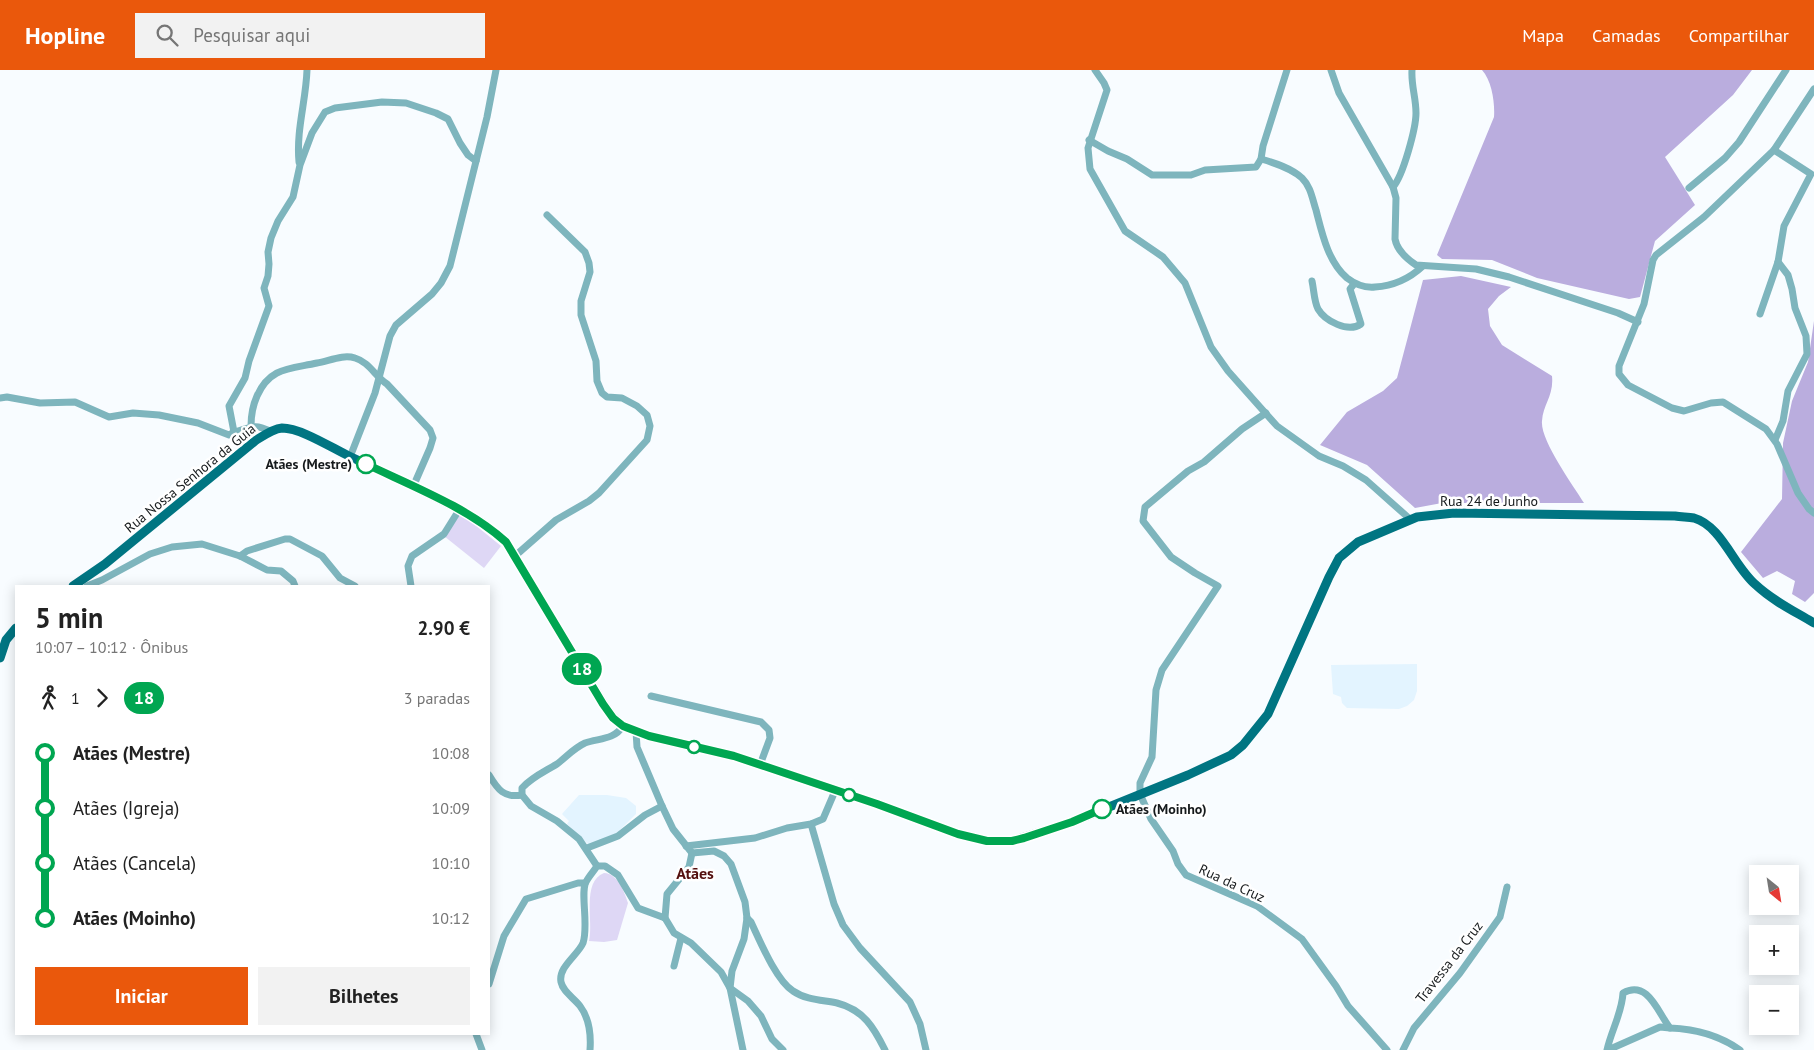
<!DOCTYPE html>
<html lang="pt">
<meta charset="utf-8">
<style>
:root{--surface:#fff;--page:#f2f2f2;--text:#222;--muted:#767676;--accent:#ea580c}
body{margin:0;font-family:"PT Sans",sans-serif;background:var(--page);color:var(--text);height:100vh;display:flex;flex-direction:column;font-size:19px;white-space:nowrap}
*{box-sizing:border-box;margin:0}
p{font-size:16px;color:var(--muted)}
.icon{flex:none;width:28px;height:28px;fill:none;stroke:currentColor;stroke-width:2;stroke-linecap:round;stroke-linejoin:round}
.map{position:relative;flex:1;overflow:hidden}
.side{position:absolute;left:15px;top:515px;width:475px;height:450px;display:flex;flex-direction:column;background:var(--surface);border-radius:0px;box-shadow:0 2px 12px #0003}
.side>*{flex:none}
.badge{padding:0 10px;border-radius:16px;font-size:18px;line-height:32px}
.needle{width:32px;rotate:150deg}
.controls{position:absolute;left:1749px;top:795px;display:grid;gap:10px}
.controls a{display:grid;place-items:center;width:50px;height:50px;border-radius:0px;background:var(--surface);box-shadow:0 2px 12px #0003;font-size:25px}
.map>.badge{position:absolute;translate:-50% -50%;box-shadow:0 0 0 2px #fff}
.legs{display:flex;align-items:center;gap:8px;height:55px;padding:0 20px;font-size:16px}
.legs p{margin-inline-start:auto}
.overview{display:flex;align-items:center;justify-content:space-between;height:85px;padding:0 20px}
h1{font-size:28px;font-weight:700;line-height:38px}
.cta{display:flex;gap:10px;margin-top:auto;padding:10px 20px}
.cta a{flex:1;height:58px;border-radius:0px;background:var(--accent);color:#fff;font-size:20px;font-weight:700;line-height:58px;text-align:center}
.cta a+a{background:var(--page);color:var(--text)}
ul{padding:0 20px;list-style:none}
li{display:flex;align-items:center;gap:18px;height:55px;font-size:19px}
li i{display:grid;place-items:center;width:8px;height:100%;margin:0 6px;background:currentColor}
li i::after{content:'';width:12px;height:12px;margin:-6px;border:4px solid;border-radius:50%;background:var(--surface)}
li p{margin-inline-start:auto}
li:first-child i{background:linear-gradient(#0000 50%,currentColor 0)}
li:last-child i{background:linear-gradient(currentColor 50%,#0000 0)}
header{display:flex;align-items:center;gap:30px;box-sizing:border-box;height:70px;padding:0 25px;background:var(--accent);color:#fff}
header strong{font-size:24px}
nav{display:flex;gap:28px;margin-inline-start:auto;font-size:18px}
.search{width:350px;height:45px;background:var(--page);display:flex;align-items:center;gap:12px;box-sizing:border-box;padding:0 18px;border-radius:0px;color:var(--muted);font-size:19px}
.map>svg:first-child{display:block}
.built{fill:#e3f4ff}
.green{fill:#ded7f5}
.forest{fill:#baadde}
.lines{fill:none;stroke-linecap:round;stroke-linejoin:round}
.minor{stroke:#7eb5bd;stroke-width:7}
.major{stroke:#007582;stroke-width:9}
.line-1-casing{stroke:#fff;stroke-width:11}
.line-1{stroke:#00a651;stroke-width:8}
.stop-1-dot{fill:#fff;stroke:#00a651;stroke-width:2.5}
.labels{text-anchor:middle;stroke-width:5;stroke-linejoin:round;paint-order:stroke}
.stop-label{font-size:14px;font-weight:bold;fill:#161a1c;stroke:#fff;text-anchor:end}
.street-label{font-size:14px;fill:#161a1c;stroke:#fff}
.quarter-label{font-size:16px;font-weight:bold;fill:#54100f;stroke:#fff}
</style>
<header>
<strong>Hopline</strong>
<div class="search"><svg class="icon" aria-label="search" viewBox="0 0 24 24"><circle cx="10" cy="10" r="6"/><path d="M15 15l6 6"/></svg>Pesquisar aqui</div>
<nav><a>Mapa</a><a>Camadas</a><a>Compartilhar</a></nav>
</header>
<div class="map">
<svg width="1814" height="980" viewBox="0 0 1814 980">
<rect width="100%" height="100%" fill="#f8fcff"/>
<g class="built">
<path d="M1417,594v27l-3,9 -7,6 -8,3 -52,-1 -5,-5 -1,-6 -8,-3 -2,-29z"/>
<path d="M579,725h28l19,3 10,8v8l-19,19 -28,12 -22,-21 2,-3 -7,-7z"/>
</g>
<g class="green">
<path d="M459,446h5l37,30 -17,22 -40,-32z"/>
<path d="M604,803c14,1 20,18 24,30l-11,37 -13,2 -15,-1c5,-19 -8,-59 15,-68z"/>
</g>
<g class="forest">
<path d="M1482,0h270l-19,25 -68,62 30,48 -40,36 -15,56 -11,2 -92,-21 -45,-18 -50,-1 -5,-4 57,-138c1,-14 -2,-36 -12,-47z"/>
<path d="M1461,206l50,11 -12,9 -11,13 2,17 12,19 50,31c2,20 -9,28 -10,45 -2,19 31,64 42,82h-142l-27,5 -48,-43 -47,-20 27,-33 36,-21 14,-13 26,-98z"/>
<path d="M1814,251v272l-9,9 -13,-8 3,-13 -18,-10 -14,7 -22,-26 41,-53 1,-56 9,-42 16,-39z"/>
</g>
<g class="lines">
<g class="minor">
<path d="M1095,0l9,13 3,7 -19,58 2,21 35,62 38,26 22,26 26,64 17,24 49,55 42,30 24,10 23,14 45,40"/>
<path d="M1331,0l8,23 54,94 3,11 -1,41c2,11 12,20 21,26l60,4 33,8 109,36 20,9"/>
<path d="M1814,19l-40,61 -70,67 -48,38 -3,5 -9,44 -25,62v8l9,11 44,23 12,3 27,-8 12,-1 43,27 11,15 21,49 11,16 5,4"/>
<path d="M1089,70l19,11 19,8 25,16h39l14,-5 51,-3 5,-8 2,-13 24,-76"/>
<path d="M1261,89c14,4 30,9 41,19 9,9 10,20 14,32 6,23 12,52 31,68 9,7 17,10 28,9 18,-1 34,-8 48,-21"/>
<path d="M299,92c-3,-32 7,-61 8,-92"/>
<path d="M1393,117c10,-11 23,-59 23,-74 0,-15 -5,-28 -4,-43"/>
<path d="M1689,118l36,-30 14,-16 47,-72"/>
<path d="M1312,211c2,9 2,20 6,28 7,12 30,24 43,15l-11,-35 4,-5"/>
<path d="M1760,244l18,-52 6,-36 27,-52 -37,-24"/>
<path d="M0,328l7,-1 33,6 35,-1 34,15 24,-4 26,2 39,8 31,12 5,-3"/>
<path d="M1266,343l-24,16 -38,33 -16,9 -43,36 -2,14 28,36 24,16 23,13 -56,84 -6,20 -4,67 -12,26v11l11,25 22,32 5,13 8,11 71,31 45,33 34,47 12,20 39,44"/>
<path d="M251,356c0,-11 2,-21 6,-30 13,-29 33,-27 60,-33 12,-2 26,-9 38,-5 14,4 20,18 32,26l43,46 3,8 -3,10 -17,39"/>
<path d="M270,361c-17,-8 -19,-3 -36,1l-5,-26 16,-28 4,-17 20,-55 -5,-18 4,-12 1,-12 -1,-12 3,-14 7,-17 15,-24 7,-32 12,-32 13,-21 10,-4 47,-6 24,1 30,10 12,6 12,24 8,12 8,6"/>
<path d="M1775,370l8,-19 5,-30 19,-37 -1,-18 -11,-28 -3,-19 -4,-14 -10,-13"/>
<path d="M350,387l25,-64 15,-57 6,-11 36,-31 9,-11 9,-17 37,-149 9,-47"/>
<path d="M240,486l7,-5 38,-12h5l32,17 18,22 15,8"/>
<path d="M515,486l41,-36 33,-19 10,-8 48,-53 3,-14 -3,-11 -10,-9 -15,-8 -15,-1 -5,-4 -5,-12 -1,-20 -15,-46v-14l9,-29 -1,-9 -4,-11 -38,-37"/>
<path d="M87,516l15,-6 48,-26 22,-7 30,-3 38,12 27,14 14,1 12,10 2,5"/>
<path d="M411,516l-3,-20 4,-10 32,-22 15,-24"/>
<path d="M651,626l110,26 8,8 1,8 -10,27"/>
<path d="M636,661l1,16 25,59 11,23 19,24 22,-2 10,5 7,8 14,38 2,16 -3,21 -12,32 -2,17 13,62"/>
<path d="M489,705c9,15 15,23 33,20"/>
<path d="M811,754l23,80 9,21 17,23 50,54 10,22 6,26"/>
<path d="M686,776l69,-8 32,-10 24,-4 12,-5 12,-28"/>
<path d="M587,778l31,-12 27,-21 17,-9"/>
<path d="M597,796l-18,-27 -22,-18 -26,-15 -9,-11v-7c10,-11 22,-16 35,-24 9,-7 17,-16 28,-21 14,-5 29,-3 38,-17"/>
<path d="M665,848l2,-24 22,-27 3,-14"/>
<path d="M747,848l4,4c9,19 25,58 42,69 13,9 30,9 44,12 27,7 37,25 48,47"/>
<path d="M674,896l7,-28"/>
<path d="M489,914l15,-48 22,-37 52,-16h7"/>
<path d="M476,964l6,16"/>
<path d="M590,980c1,-14 -1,-32 -10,-44 -6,-8 -17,-14 -19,-24 -3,-15 17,-27 22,-39 6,-17 -3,-51 3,-61 3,-6 8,-11 11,-16h8l13,9 20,33 27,10 9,15 17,10 30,29 9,16 18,13 13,15 11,23 11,11"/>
<path d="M1403,980l11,-22 46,-55 40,-56 7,-30"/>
<path d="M1607,980c4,-19 15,-37 16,-57 25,-14 35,20 47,35 25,1 49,7 70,22"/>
<path d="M1608,980l52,-23 10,1"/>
</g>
<g class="major">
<path d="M73,516l32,-22 150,-123c8,-5 17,-12 27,-13 19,0 50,20 67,28 42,20 87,39 127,63 11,6 20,15 30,23l97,161 10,14 10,9 26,10 85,20 143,48 81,30 29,7h25l60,-19 116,-47 43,-20 12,-10 25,-31 61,-137 10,-19 19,-16 59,-25 37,-4 221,3c6,1 13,1 19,2 28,8 40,49 62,67 17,16 38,26 58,38"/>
<path d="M0,588l6,-18 10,-12"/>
</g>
</g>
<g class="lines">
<g class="line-1-casing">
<path id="line-1" d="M366,394c46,22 103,44 140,78l97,162 10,14 10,8 26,10 85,20 143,48 81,30 29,7h25l12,-3 48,-16 30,-13"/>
</g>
<use href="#line-1" class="line-1"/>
</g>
<g class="stop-1-dot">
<circle cx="366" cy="394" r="9"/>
<circle cx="694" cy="677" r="6"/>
<circle cx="849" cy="725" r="6"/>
<circle cx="1102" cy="739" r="9"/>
</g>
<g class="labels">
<g class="stop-label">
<text x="352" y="399">Atães (Mestre)</text>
<text x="1116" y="744" text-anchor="start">Atães (Moinho)</text>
</g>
<g class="street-label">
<text transform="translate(190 408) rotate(-39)" y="5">Rua Nossa Senhora da Guia</text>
<text x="1489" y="436">Rua 24 de Junho</text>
<text transform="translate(1232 813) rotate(25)" y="5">Rua da Cruz</text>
<text transform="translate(1449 892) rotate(-52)" y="5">Travessa da Cruz</text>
</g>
<g class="quarter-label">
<text x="695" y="809">Atães</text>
</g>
</g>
</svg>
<div class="controls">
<a><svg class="needle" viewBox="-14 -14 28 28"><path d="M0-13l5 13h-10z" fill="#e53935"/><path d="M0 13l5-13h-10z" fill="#767676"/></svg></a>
<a>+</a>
<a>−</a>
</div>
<b class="badge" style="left:582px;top:599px;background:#00a651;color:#fff">18</b>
<section class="side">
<div class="overview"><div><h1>5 min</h1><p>10:07 – 10:12 · Ônibus</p></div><b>2.90 €</b></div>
<div class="legs"><svg class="icon" aria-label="walk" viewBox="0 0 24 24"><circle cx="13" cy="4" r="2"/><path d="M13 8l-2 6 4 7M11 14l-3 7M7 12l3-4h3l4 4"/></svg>1<svg class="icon" aria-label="forward" viewBox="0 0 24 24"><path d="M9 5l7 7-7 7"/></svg><b class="badge" style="background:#00a651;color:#fff">18</b><p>3 paradas</p></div>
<ul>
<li><i style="color:#00a651"></i><b>Atães (Mestre)</b><p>10:08</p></li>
<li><i style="color:#00a651"></i><span>Atães (Igreja)</span><p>10:09</p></li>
<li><i style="color:#00a651"></i><span>Atães (Cancela)</span><p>10:10</p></li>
<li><i style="color:#00a651"></i><b>Atães (Moinho)</b><p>10:12</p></li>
</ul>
<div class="cta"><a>Iniciar</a><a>Bilhetes</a></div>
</section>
</div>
